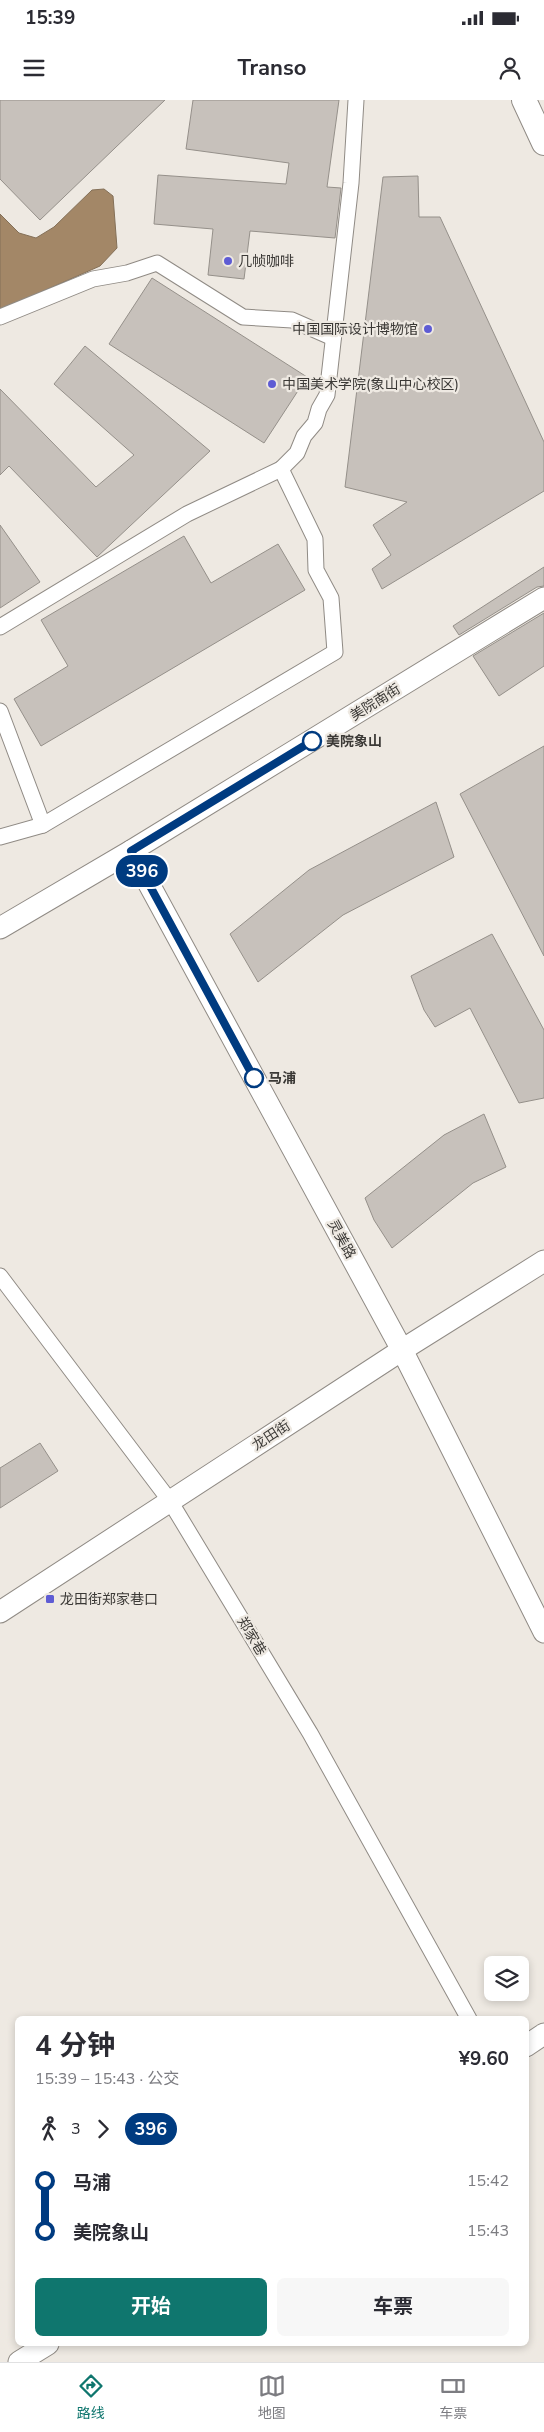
<!DOCTYPE html>
<html lang="zh">
<meta charset="utf-8">
<style>
:root{--surface:#fff;--page:#f7f7f7;--text:#2b2b33;--muted:#7c7c81;--line:#e1e1e2;--accent:#0f766e}
body{margin:0;font-family:"Nunito Sans","Noto Sans SC",sans-serif;background:var(--page);color:var(--text);height:100vh;display:flex;flex-direction:column;font-size:19px;white-space:nowrap}
*{box-sizing:border-box;margin:0}
p{font-size:16px;color:var(--muted)}
.icon{flex:none;width:28px;height:28px;fill:none;stroke:currentColor;stroke-width:2;stroke-linecap:round;stroke-linejoin:round}
.map{position:relative;flex:1;overflow:hidden}
.drawer{position:absolute;left:15px;top:1916px;width:514px;height:330px;display:flex;flex-direction:column;background:var(--surface);border-radius:8px;box-shadow:0 2px 8px #0003}
.drawer>*{flex:none}
.badge{padding:0 10px;border-radius:16px;font-size:18px;line-height:32px}
.tools{position:absolute;left:484px;top:1856px;display:grid;gap:10px}
.tools a{display:grid;place-items:center;width:45px;height:45px;border-radius:8px;background:var(--surface);box-shadow:0 2px 8px #0003;font-size:25px}
.map>.badge{position:absolute;translate:-50% -50%;box-shadow:0 0 0 2px #fff}
.legs{display:flex;align-items:center;gap:8px;height:55px;padding:0 20px;font-size:16px}
.legs p{margin-inline-start:auto}
.head{display:flex;align-items:center;justify-content:space-between;height:85px;padding:0 20px}
h1{font-size:28px;font-weight:700;line-height:38px}
.primary-button{display:flex;gap:10px;margin-top:auto;padding:10px 20px}
.primary-button a{flex:1;height:58px;border-radius:8px;background:var(--accent);color:#fff;font-size:20px;font-weight:700;line-height:58px;text-align:center}
.primary-button a+a{background:var(--page);color:var(--text)}
ul{padding:0 20px;list-style:none}
li{display:flex;align-items:center;gap:18px;height:50px;font-size:19px}
li i{display:grid;place-items:center;width:8px;height:100%;margin:0 6px;background:currentColor}
li i::after{content:'';width:12px;height:12px;margin:-6px;border:4px solid;border-radius:50%;background:var(--surface)}
li p{margin-inline-start:auto}
li:first-child i{background:linear-gradient(#0000 50%,currentColor 0)}
li:last-child i{background:linear-gradient(currentColor 50%,#0000 0)}
.status{display:flex;justify-content:space-between;align-items:center;height:35px;padding:0 25px;background:var(--surface);direction:ltr}
.status svg{height:14px;fill:currentColor}
header{display:flex;justify-content:space-between;align-items:center;height:65px;padding:0 20px;background:var(--surface);font-size:22px;font-weight:700}
.tab-bar{display:flex;justify-content:space-around;align-items:center;height:70px;border-top:1px solid var(--line);background:var(--surface);font-size:14px;color:var(--muted)}
.tab-bar a{display:grid;justify-items:center;gap:2px}
.tab-bar .active{color:var(--accent)}
.map>svg:first-child{display:block}
.water{fill:#a38767;stroke:#847058}
.building{fill:#c7c1bb;stroke:#95908a}
.lines{fill:none;stroke-linecap:round;stroke-linejoin:round}
.street-casing{stroke:#908b85;stroke-width:17}
.secondary-casing{stroke:#908b85;stroke-width:23}
.primary-casing{stroke:#908b85;stroke-width:26}
.street{stroke:#fff;stroke-width:15}
.secondary{stroke:#fff;stroke-width:21}
.primary{stroke:#fff;stroke-width:24}
.line-1-casing{stroke:#fff;stroke-width:11}
.line-1{stroke:#003b80;stroke-width:8}
.poi-dot{fill:#5e5cd4;stroke:#eee9e2;stroke-width:2}
.stop-1-dot{fill:#fff;stroke:#003b80;stroke-width:2.5}
.labels{text-anchor:middle;stroke-width:4.5;stroke-linejoin:round;paint-order:stroke}
.poi-label{font-size:14px;fill:#3b3936;stroke:#eee9e2;text-anchor:start}
.street-label{font-size:14px;fill:#3b3936;stroke:#eee9e2}
.stop-label{font-size:14px;font-weight:bold;fill:#3b3936;stroke:#eee9e2;text-anchor:start}
</style>
<div class="status"><b>15:39</b><svg viewBox="0 0 49 12"><path d="M0 12V9h3v3zM5 12V6h3v6zM10 12V3h3v9zM15 12V0h3v12zM26 1h20v11H26zM47 4h2v5h-2z"/></svg></div>
<header><svg class="icon" aria-label="menu" viewBox="0 0 24 24"><path d="M4 6h16M4 12h16M4 18h16"/></svg>Transo<svg class="icon" aria-label="person" viewBox="0 0 24 24"><circle cx="12" cy="8" r="4"/><path d="M4 21q1-7 8-7t8 7"/></svg></header>
<div class="map">
<svg width="544" height="2262" viewBox="0 0 544 2262">
<rect width="100%" height="100%" fill="#eee9e2"/>
<path class="water" d="M104,89l9,7 4,52 -17,18 -100,44v-96l19,19 17,5 18,-11 38,-37z"/>
<g class="building">
<path d="M0,0h165l-125,120 -40,-41z"/>
<path d="M193,0h146l-12,87 14,1 -6,50 -85,-7 -6,48 -36,-4 5,-46 -59,-5 4,-49 128,9 3,-21 -103,-14z"/>
<path d="M418,76l1,41h21l104,225v49l-162,98 -10,-20 19,-14 -18,-30 34,-23 -62,-15 38,-310z"/>
<path d="M152,178l155,99 -43,66 -155,-99z"/>
<path d="M85,246l125,105 -113,106 -88,-91 -9,9v-86l96,98 38,-32 -80,-71z"/>
<path d="M0,425l40,57 -40,26z"/>
<path d="M184,436l27,47 67,-39 27,46 -264,156 -27,-47 54,-33 -27,-46z"/>
<path d="M544,467v19l-7,1 -78,48 -6,-9z"/>
<path d="M544,513v53l-45,30 -26,-40z"/>
<path d="M544,646v210l-84,-162z"/>
<path d="M436,702l18,55 -111,58 -85,67 -28,-48 79,-64z"/>
<path d="M492,834l52,96v68l-25,5 -49,-95 -35,19 -11,-17 -13,-34z"/>
<path d="M484,1014l22,53 -33,16 -81,65 -18,-28 -9,-22 79,-63z"/>
<path d="M40,1343l18,28 -58,37v-40z"/>
</g>
<g class="lines">
<g class="street-casing">
<g id="street">
<path d="M0,217l93,-38 34,-6 30,-10 86,54 49,3 41,18"/>
<path d="M0,527l187,-113 94,-45"/>
<path d="M0,611l43,114"/>
<path d="M0,737l43,-12 292,-173 -4,-54 -15,-28 -1,-31 -34,-70 16,-16 7,-17 11,-13 4,-14 8,-14 24,-212 5,-83"/>
<path d="M0,1176l170,225 140,232 159,286"/>
</g>
</g>
<g class="secondary-casing">
<g id="secondary">
<path d="M131,751l271,499 142,282"/>
<path d="M0,828l131,-77 413,-253"/>
<path d="M0,1512l402,-262 142,-89"/>
<path d="M526,1946l18,-12"/>
<path d="M19,2262l29,-18"/>
</g>
</g>
<g class="primary-casing">
<path id="primary" d="M524,0l20,43"/>
</g>
<use href="#street" class="street"/>
<use href="#secondary" class="secondary"/>
<use href="#primary" class="primary"/>
</g>
<g class="lines">
<g class="line-1-casing">
<path id="line-1" d="M254,978l-123,-227 181,-110"/>
</g>
<use href="#line-1" class="line-1"/>
</g>
<g class="poi-dot">
<circle cx="228" cy="161" r="5"/>
<circle cx="428" cy="229" r="5"/>
<circle cx="272" cy="284" r="5"/>
<rect x="45" y="1494" width="10" height="10" rx="2.5"/>
</g>
<g class="stop-1-dot">
<circle cx="312" cy="641" r="9"/>
<circle cx="254" cy="978" r="9"/>
</g>
<g class="labels">
<g class="poi-label">
<text x="238" y="166">几帧咖啡</text>
<text x="418" y="234" text-anchor="end">中国国际设计博物馆</text>
<text x="282" y="289">中国美术学院(象山中心校区)</text>
<text x="60" y="1504">龙田街郑家巷口</text>
</g>
<g class="street-label">
<text transform="translate(375 602) rotate(-32)" y="5">美院南街</text>
<text transform="translate(342 1139) rotate(61)" y="5">灵美路</text>
<text transform="translate(271 1335) rotate(-33)" y="5">龙田街</text>
<text transform="translate(252 1536) rotate(59)" y="5">郑家巷</text>
</g>
<g class="stop-label">
<text x="326" y="646">美院象山</text>
<text x="268" y="983">马浦</text>
</g>
</g>
</svg>
<div class="tools">
<a><svg class="icon" aria-label="layers" viewBox="0 0 24 24"><path d="M12 4l9 5-9 5-9-5zM3 14l9 5 9-5"/></svg></a>
</div>
<b class="badge" style="left:142px;top:771px;background:#003b80;color:#fff">396</b>
<section class="drawer">
<div class="head"><div><h1>4 分钟</h1><p>15:39 – 15:43 · 公交</p></div><b>¥9.60</b></div>
<div class="legs"><svg class="icon" aria-label="walk" viewBox="0 0 24 24"><circle cx="13" cy="4" r="2"/><path d="M13 8l-2 6 4 7M11 14l-3 7M7 12l3-4h3l4 4"/></svg>3<svg class="icon" aria-label="forward" viewBox="0 0 24 24"><path d="M9 5l7 7-7 7"/></svg><b class="badge" style="background:#003b80;color:#fff">396</b></div>
<ul>
<li><i style="color:#003b80"></i><b>马浦</b><p>15:42</p></li>
<li><i style="color:#003b80"></i><b>美院象山</b><p>15:43</p></li>
</ul>
<div class="primary-button"><a>开始</a><a>车票</a></div>
</section>
</div>
<nav class="tab-bar">
<a class="active"><svg class="icon" aria-label="directions" viewBox="0 0 24 24"><path d="M12 3l9 9-9 9-9-9zM9 14v-3h6M13 9l2 2-2 2"/></svg>路线</a>
<a><svg class="icon" aria-label="map" viewBox="0 0 24 24"><path d="M3 6l6-2 6 2 6-2v14l-6 2-6-2-6 2zM9 4v14M15 6v14"/></svg>地图</a>
<a><svg class="icon" aria-label="tickets" viewBox="0 0 24 24"><path d="M3 7h18v10H3zM15 7v10"/></svg>车票</a>
</nav>
